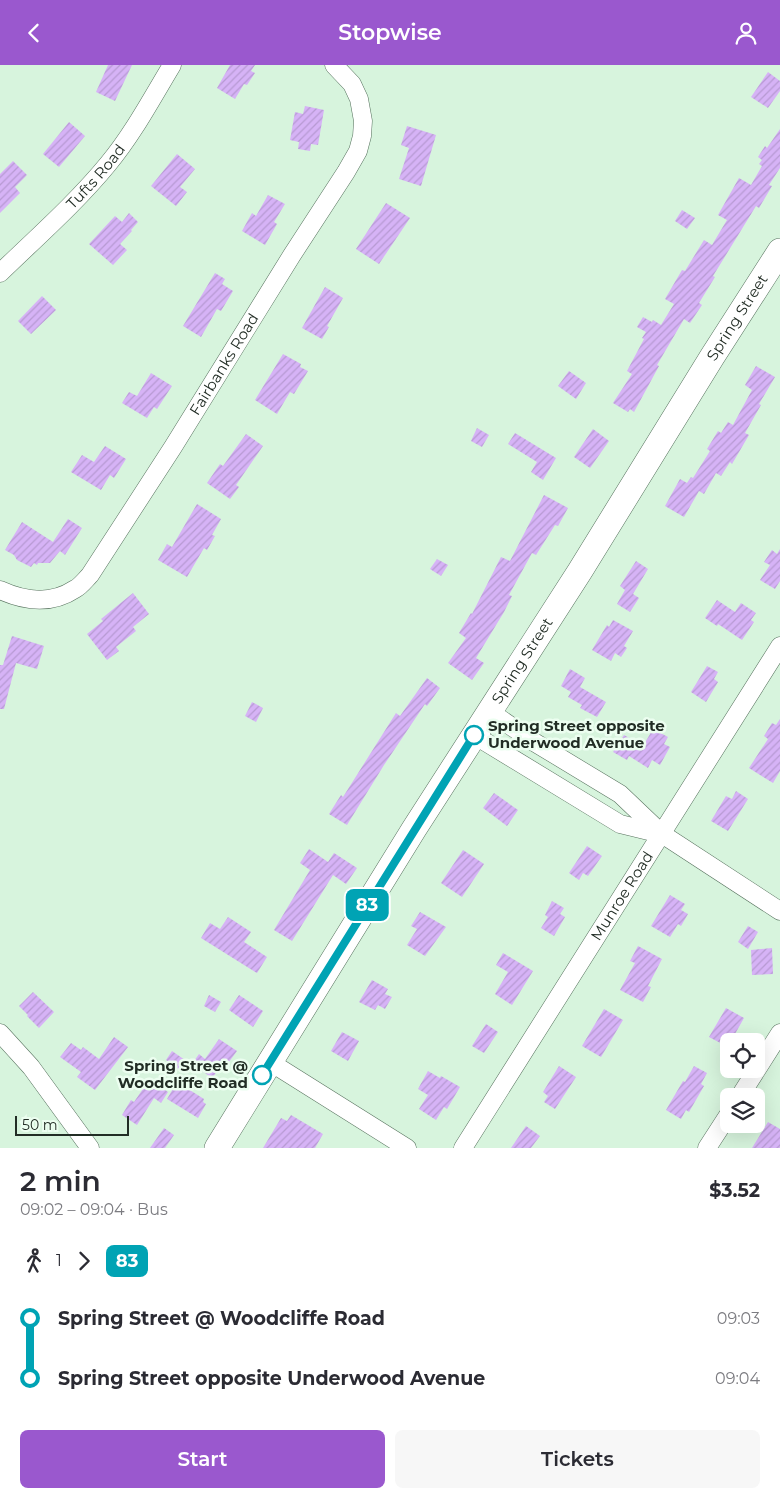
<!DOCTYPE html>
<meta charset="utf-8">
<style>
:root{--surface:#fff;--page:#f7f7f7;--text:#2b2b33;--muted:#7c7c81;--accent:#9a58ce}
body{margin:0;font-family:Montserrat,sans-serif;background:var(--page);color:var(--text);height:100vh;display:flex;flex-direction:column;font-size:19px;white-space:nowrap}
*{box-sizing:border-box;margin:0}
p{font-size:16px;color:var(--muted)}
.icon{flex:none;width:28px;height:28px;fill:none;stroke:currentColor;stroke-width:2;stroke-linecap:round;stroke-linejoin:round}
.map{position:relative;height:1083px;overflow:hidden}
.panel{display:flex;flex-direction:column;background:var(--surface);flex:1}
.panel>*{flex:none}
.badge{padding:0 10px;border-radius:8px;font-size:18px;line-height:32px}
.controls{position:absolute;left:720px;top:968px;display:grid;gap:10px}
.controls a{display:grid;place-items:center;width:45px;height:45px;border-radius:8px;background:var(--surface);box-shadow:0 5px 20px #0002;font-size:25px}
.scale{position:absolute;left:15px;bottom:12px;width:114px;box-sizing:border-box;padding-left:5px;border:2px solid #222d25;border-top:0;font-size:14px;line-height:18px;white-space:nowrap;color:#222d25;-webkit-text-stroke:4px #ecfef0;paint-order:stroke}
.map>.badge{position:absolute;translate:-50% -50%;box-shadow:0 0 0 2px #fff}
.legs{display:flex;align-items:center;gap:8px;height:55px;padding:0 20px;font-size:16px}
.legs p{margin-inline-start:auto}
.head{display:flex;align-items:center;justify-content:space-between;height:85px;padding:0 20px}
h1{font-size:28px;font-weight:600;line-height:38px}
.button{display:flex;gap:10px;margin-top:auto;padding:10px 20px}
.button a{flex:1;height:58px;border-radius:8px;background:var(--accent);color:#fff;font-size:20px;font-weight:600;line-height:58px;text-align:center}
.button a+a{background:var(--page);color:var(--text)}
ul{padding:0 20px;list-style:none}
li{display:flex;align-items:center;gap:18px;height:60px;font-size:19px}
li i{display:grid;place-items:center;width:8px;height:100%;margin:0 6px;background:currentColor}
li i::after{content:'';width:12px;height:12px;margin:-6px;border:4px solid;border-radius:50%;background:var(--surface)}
li p{margin-inline-start:auto}
li:first-child i{background:linear-gradient(#0000 50%,currentColor 0)}
li:last-child i{background:linear-gradient(currentColor 50%,#0000 0)}
header{display:flex;justify-content:space-between;align-items:center;height:65px;padding:0 20px;background:var(--accent);color:#fff;font-size:22px;font-weight:600}
.map>svg:first-child{display:block}
.building{fill:url(#building-hatch)}
.lines{fill:none;stroke-linecap:round;stroke-linejoin:round}
.street-casing{stroke:#57725e;stroke-width:19}
.secondary-casing{stroke:#57725e;stroke-width:26}
.street{stroke:#fff;stroke-width:18}
.secondary{stroke:#fff;stroke-width:25}
.line-1-casing{stroke:#fff;stroke-width:11}
.line-1{stroke:#00a3b4;stroke-width:8}
.stop-1-dot{fill:#fff;stroke:#00a3b4;stroke-width:2.5}
.labels{text-anchor:middle;stroke-width:5;stroke-linejoin:round;paint-order:stroke}
.street-label{font-size:15px;fill:#222d25;stroke:#ecfef0}
.stop-label{font-size:15px;font-weight:bold;fill:#222d25;stroke:#ecfef0;text-anchor:start}
</style>
<header><svg class="icon" aria-label="back" viewBox="0 0 24 24"><path d="M15 5l-7 7 7 7"/></svg>Stopwise<svg class="icon" aria-label="person" viewBox="0 0 24 24"><circle cx="12" cy="8" r="4"/><path d="M4 21q1-7 8-7t8 7"/></svg></header>
<div class="map">
<svg width="780" height="1083" viewBox="0 0 780 1083">
<defs>
<pattern id="building-hatch" width="6" height="6" patternUnits="userSpaceOnUse" patternTransform="scale(1.25)"><rect width="6" height="6" fill="#d6b3f6"/><path d="M-1 1l2-2M0 6l6-6M5 7l2-2" fill="none" stroke="#b79ad3"/></pattern>
</defs>
<rect width="100%" height="100%" fill="#d7f4dd"/>
<g class="building">
<path d="M108,0h24l-17,36 -19,-9z"/>
<path d="M230,0h25l-4,6 4,2 -8,12 -3,-1 -9,15 -18,-11z"/>
<path d="M768,7l12,9v10l-12,17 -17,-11z"/>
<path d="M305,41l19,4 -6,35 -7,-1 -1,7 -12,-2 1,-7 -9,-2 5,-28 8,2z"/>
<path d="M69,57l16,14 -26,31 -16,-13z"/>
<path d="M407,61l29,9 -15,51 -22,-7 10,-31 -8,-3z"/>
<path d="M780,64v39l-11,17 3,1 -13,22 -3,-2 -43,70 2,1 -16,26 3,2 -12,18 -6,-4 -27,46 2,1 -25,46 -4,-3 -2,3 -15,-9 19,-29 -5,-3 17,-32 -2,-1 4,-6 -9,-5 6,-10 9,5 1,-2 8,5 13,-21 -9,-5 17,-29 3,1 19,-31 8,5 15,-25 -9,-5 21,-37 12,7 11,-19 -3,-2 3,-4 -4,-3 7,-11 2,2z"/>
<path d="M177,89l18,15 -15,18 7,5 -11,14 -25,-20z"/>
<path d="M13,96l14,14 -12,12 5,6 -20,20v-39z"/>
<path d="M268,130l17,9 -11,18 3,2 -12,21 -23,-14 10,-18 4,3z"/>
<path d="M386,138l24,15 -31,46 -23,-15z"/>
<path d="M682,145l13,8 -8,11 -12,-8z"/>
<path d="M129,148l9,9 -7,8 1,1 -12,13 7,6 -14,15 -24,-21 26,-28 7,6z"/>
<path d="M215,208l10,6 -3,5 11,7 -12,20 -4,-2 -16,28 -18,-11z"/>
<path d="M325,222l18,11 -16,28 2,1 -7,12 -20,-11z"/>
<path d="M42,231l14,14 -25,24 -13,-13z"/>
<path d="M283,289l18,10 -1,3 8,4 -14,23 -4,-2 -13,22 -22,-14z"/>
<path d="M756,301l19,11 -16,27 2,1 -16,28 4,2 -17,29 -2,-2 -9,14 -5,-3 -12,21 -5,-3 -15,26 -19,-11 15,-27 7,4 4,-6 2,1 17,-27 -3,-2 11,-18 3,2 7,-11 5,3 19,-35 -7,-5z"/>
<path d="M569,306l17,12 -10,16 -18,-13z"/>
<path d="M151,308l21,13 -15,23 -3,-2 -7,11 -25,-15 7,-11 8,4z"/>
<path d="M477,363l12,7 -7,12 -11,-6z"/>
<path d="M593,364l16,12 -19,27 -16,-11z"/>
<path d="M515,368l41,25 -13,22 -12,-8 6,-10 -29,-18z"/>
<path d="M246,369l17,12 -27,39 3,2 -9,12 -23,-16 13,-19 3,2z"/>
<path d="M105,381l21,13 -12,19 -4,-3 -9,15 -30,-18 11,-17 12,7z"/>
<path d="M544,430l24,13 -10,18 -3,-1 -19,30 -4,-2 -23,42 3,1 -8,16 -28,46 8,5 -12,17 -24,-17 18,-25 -7,-5 12,-20 1,1 29,-57 9,4z"/>
<path d="M197,439l24,15 -9,16 3,1 -8,14 -3,-2 -17,29 -29,-17 9,-16 5,3z"/>
<path d="M68,454l14,9 -17,27 -5,-4 -10,12h-12l-1,2 -3,-2 -3,4 -14,-7 -3,-5 -9,-5 17,-28 31,20z"/>
<path d="M780,484v32l-5,8 -15,-9 10,-15 -6,-3 8,-12 5,4z"/>
<path d="M437,494l11,6 -7,11 -11,-7z"/>
<path d="M636,496l12,8 -15,25 6,4 -9,14 -13,-8 8,-14 -5,-4z"/>
<path d="M133,528l16,21 -16,13 3,4 -20,16 3,4 -12,9 -20,-26 16,-13 -2,-2z"/>
<path d="M717,535l18,12 6,-9 15,10 -5,7 3,2 -12,18 -24,-16 -1,2 -12,-8z"/>
<path d="M613,555l20,11 -9,15 3,2 -6,9 -6,-4 -4,8 -19,-11 15,-25 2,2z"/>
<path d="M12,571l32,10 -7,23 -21,-6 -12,46h-4v-44h3z"/>
<path d="M707,601l11,6 -4,7 4,3 -12,20 -15,-10z"/>
<path d="M570,604l15,9 -5,9 26,15 -9,15 -17,-9 2,-3 -14,-8 3,-5 -10,-6z"/>
<path d="M427,613l13,10 -13,18 -2,-2 -41,61 -37,60 -18,-11 12,-19 2,2 53,-84 4,3z"/>
<path d="M252,637l11,6 -7,14 -11,-6z"/>
<path d="M780,654v52l-7,12 -24,-15 19,-29 -4,-3 8,-13 4,2z"/>
<path d="M653,664l15,8 -4,7 6,3 -10,18 -8,-5 -4,8 -19,-12 -2,4 -14,-8 11,-17 19,11z"/>
<path d="M736,726l12,8 -20,32 -17,-10 15,-25 6,3z"/>
<path d="M494,728l24,17 -11,16 -24,-18z"/>
<path d="M587,781l15,10 -14,20 -5,-3 -4,7 -10,-7z"/>
<path d="M309,784l19,13 6,-9 23,15 -11,16 -13,-9 -41,66 -18,-11 36,-60 -10,-7z"/>
<path d="M463,785l21,14 -22,33 -21,-14z"/>
<path d="M670,830l15,9 -4,6 7,4 -7,12 -3,-2 -8,13 -19,-11z"/>
<path d="M552,836l12,7 -4,6 5,3 -11,19 -13,-8 7,-11 -3,-2z"/>
<path d="M420,847l26,15 -21,29 -18,-11 10,-16 -6,-3z"/>
<path d="M228,852l23,15 -7,10 23,15 -10,16 -56,-35 9,-15 10,6z"/>
<path d="M748,861l10,6 -10,17 -10,-7z"/>
<path d="M638,881l24,13 -14,27 3,1 -8,15 -23,-12 15,-27 -5,-2z"/>
<path d="M772,883l1,26 -21,1 -1,-25z"/>
<path d="M503,888l30,18 -21,34 -17,-11 13,-22 -12,-7z"/>
<path d="M372,915l16,9 -3,5 7,3 -7,12 -7,-4 -3,5 -16,-8z"/>
<path d="M33,927l21,20 -15,16 -12,-12 1,-1 -9,-9z"/>
<path d="M209,930l12,7 -6,10 -11,-6z"/>
<path d="M239,930l24,16 -10,16 -24,-17z"/>
<path d="M726,943l18,10 -13,23h-2l-1,6 -19,-10z"/>
<path d="M604,944l19,11 -22,37 -19,-11z"/>
<path d="M486,959l12,8 -14,21 -12,-7z"/>
<path d="M342,967l17,9 -11,20 -17,-10z"/>
<path d="M114,972l14,10 -33,43 -18,-13 4,-5 -21,-15 11,-14 10,7 2,-3 16,12z"/>
<path d="M219,974l18,12 -14,19 -3,-2 -8,10 -20,-14 7,-10 6,5z"/>
<path d="M172,986l13,9 -7,9 -12,-9z"/>
<path d="M559,1001l17,11 -21,32 -11,-7 4,-6 -5,-4z"/>
<path d="M694,1001l13,7 -6,11 3,2 -15,26 -3,-2 -5,9 -15,-9 17,-29 2,1z"/>
<path d="M428,1006l12,7 1,-2 19,11 -13,22 -3,-2 -8,13 -17,-11 9,-14 -10,-6z"/>
<path d="M149,1015l19,12 -7,11 -7,-5 -17,27 -15,-10 9,-15 3,2z"/>
<path d="M177,1017l27,17 -1,3 3,2 -8,14 -31,-19z"/>
<path d="M291,1050l32,19 -8,14h-52l18,-30 6,3z"/>
<path d="M768,1057l12,7v19h-28z"/>
<path d="M526,1061l14,10 -9,12h-20z"/>
<path d="M164,1063l10,7 -9,13h-15z"/>
</g>
<g class="lines">
<g class="street-casing">
<g id="street">
<path id="s1" d="M0,208c36,-35 76,-70 108,-109 25,-30 44,-66 64,-99"/>
<path id="s2" d="M0,525c24,11 51,15 75,-1 6,-3 10,-9 15,-14l83,-128 119,-192 54,-83 12,-21 4,-15 1,-15 -4,-22 -7,-15 -18,-19"/>
<path d="M489,646l45,31 86,52 42,40 118,77"/>
<path d="M474,670l146,89 41,10"/>
<path d="M0,968l31,34 59,81"/>
<path d="M270,997l137,86"/>
<path d="M740,1031l40,-63"/>
<path id="s3" d="M463,1083l317,-502"/>
<path d="M707,1083l22,-34"/>
</g>
</g>
<g class="secondary-casing">
<g id="secondary">
<path id="s4" d="M217,1083l197,-319 166,-258 132,-214 68,-106"/>
</g>
</g>
<use href="#street" class="street"/>
<use href="#secondary" class="secondary"/>
</g>
<g class="lines">
<g class="line-1-casing">
<path id="line-1" d="M262,1010l212,-340"/>
</g>
<use href="#line-1" class="line-1"/>
</g>
<g class="stop-1-dot">
<circle cx="474" cy="670" r="9"/>
<circle cx="262" cy="1010" r="9"/>
</g>
<g class="labels">
<g class="street-label">
<text dy="5" stroke="none"><textPath href="#s1" startOffset="136">Tufts Road</textPath></text>
<text dy="5" stroke="none"><textPath href="#s4" startOffset="980">Spring Street</textPath></text>
<text dy="5" stroke="none"><textPath href="#s2" startOffset="349">Fairbanks Road</textPath></text>
<text dy="5" stroke="none"><textPath href="#s4" startOffset="575">Spring Street</textPath></text>
<text dy="5" stroke="none"><textPath href="#s3" startOffset="298">Munroe Road</textPath></text>
</g>
<g class="stop-label">
<text x="488" y="666">Spring Street opposite<tspan x="488" dy="17">Underwood Avenue</tspan></text>
<text x="248" y="1006" text-anchor="end">Spring Street @<tspan x="248" dy="17">Woodcliffe Road</tspan></text>
</g>
</g>
</svg>
<div class="controls">
<a><svg class="icon" aria-label="locate" viewBox="0 0 24 24"><circle cx="12" cy="12" r="6"/><path d="M12 2v4M12 18v4M2 12h4M18 12h4"/></svg></a>
<a><svg class="icon" aria-label="layers" viewBox="0 0 24 24"><path d="M12 4l9 5-9 5-9-5zM3 14l9 5 9-5"/></svg></a>
</div>
<div class="scale">50 m</div>
<b class="badge" style="left:367px;top:840px;background:#00a3b4;color:#fff">83</b>
</div>
<section class="panel">
<div class="head"><div><h1>2 min</h1><p>09:02 – 09:04 · Bus</p></div><b>$3.52</b></div>
<div class="legs"><svg class="icon" aria-label="walk" viewBox="0 0 24 24"><circle cx="13" cy="4" r="2"/><path d="M13 8l-2 6 4 7M11 14l-3 7M7 12l3-4h3l4 4"/></svg>1<svg class="icon" aria-label="forward" viewBox="0 0 24 24"><path d="M9 5l7 7-7 7"/></svg><b class="badge" style="background:#00a3b4;color:#fff">83</b></div>
<ul>
<li><i style="color:#00a3b4"></i><b>Spring Street @ Woodcliffe Road</b><p>09:03</p></li>
<li><i style="color:#00a3b4"></i><b>Spring Street opposite Underwood Avenue</b><p>09:04</p></li>
</ul>
<div class="button"><a>Start</a><a>Tickets</a></div>
</section>
